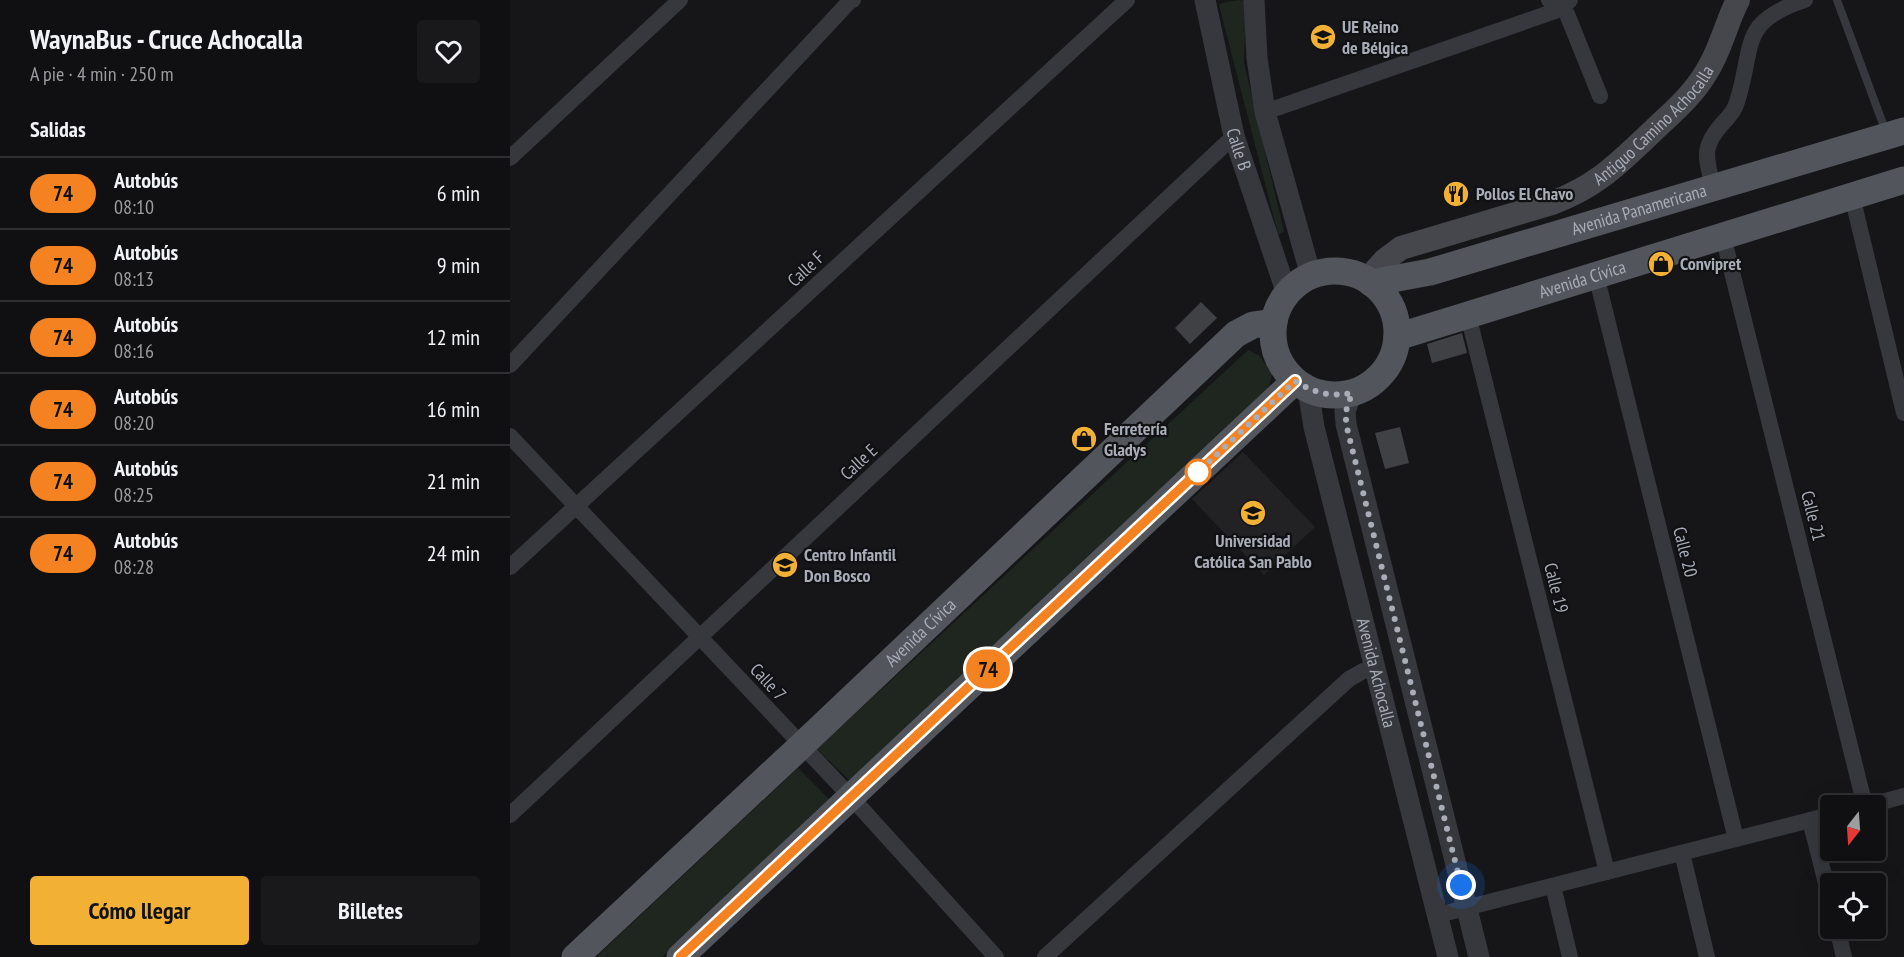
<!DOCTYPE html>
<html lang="es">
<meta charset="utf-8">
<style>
:root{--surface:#101012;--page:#19191b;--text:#f1f3f6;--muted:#9c9d9f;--line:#303032;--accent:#f2b134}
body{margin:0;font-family:"PT Sans Narrow",sans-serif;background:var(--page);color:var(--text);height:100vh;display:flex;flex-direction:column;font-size:22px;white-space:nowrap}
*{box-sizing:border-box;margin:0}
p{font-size:20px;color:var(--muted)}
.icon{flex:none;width:33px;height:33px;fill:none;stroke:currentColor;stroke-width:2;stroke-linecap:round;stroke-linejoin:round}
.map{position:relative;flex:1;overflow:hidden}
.details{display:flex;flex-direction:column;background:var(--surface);width:510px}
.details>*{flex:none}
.badge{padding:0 12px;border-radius:20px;font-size:21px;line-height:39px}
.needle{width:39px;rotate:197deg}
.fabs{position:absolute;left:1310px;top:795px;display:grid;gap:12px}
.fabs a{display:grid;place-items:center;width:66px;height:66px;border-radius:6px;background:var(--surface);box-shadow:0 6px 24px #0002,0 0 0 2px var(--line);font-size:30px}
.you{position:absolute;width:30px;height:30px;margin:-15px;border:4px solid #fff;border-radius:50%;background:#1a73e8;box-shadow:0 0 0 9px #1a73e833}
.map>.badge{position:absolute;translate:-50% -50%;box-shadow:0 0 0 3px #fff}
h2{padding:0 30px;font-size:22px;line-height:54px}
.round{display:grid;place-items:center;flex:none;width:63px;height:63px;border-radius:6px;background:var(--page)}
.head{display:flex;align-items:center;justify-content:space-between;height:102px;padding:0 30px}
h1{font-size:28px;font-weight:700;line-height:45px}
.action{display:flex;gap:12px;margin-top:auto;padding:12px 30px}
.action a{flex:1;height:69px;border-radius:6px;background:var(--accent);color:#111;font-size:24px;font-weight:700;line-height:69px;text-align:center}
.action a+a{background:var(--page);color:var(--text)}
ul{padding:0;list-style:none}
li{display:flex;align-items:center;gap:18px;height:72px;padding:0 30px;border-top:2px solid var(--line)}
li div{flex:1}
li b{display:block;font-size:22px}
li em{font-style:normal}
li .badge{min-width:66px;font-weight:700;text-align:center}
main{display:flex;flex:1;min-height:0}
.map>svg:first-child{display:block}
.built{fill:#222225}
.green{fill:#1e261f}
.building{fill:#404145}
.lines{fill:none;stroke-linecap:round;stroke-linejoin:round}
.service{stroke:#37383d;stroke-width:8}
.minor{stroke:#37383d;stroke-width:16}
.tertiary{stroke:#37383d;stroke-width:21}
.secondary{stroke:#45474d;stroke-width:24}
.primary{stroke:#53555c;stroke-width:27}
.line-casing{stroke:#fff;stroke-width:14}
.line{stroke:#f58220;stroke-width:9}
.walk{stroke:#a8adb8;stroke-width:6;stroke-dasharray:0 10.8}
.stop-dot{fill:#fff;stroke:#f58220;stroke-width:3}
.labels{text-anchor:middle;stroke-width:4.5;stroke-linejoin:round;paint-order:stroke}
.poi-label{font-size:18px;font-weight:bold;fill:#a8adb8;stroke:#111113;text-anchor:start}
.street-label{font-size:18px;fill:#a8adb8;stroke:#111113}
</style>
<main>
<section class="details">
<div class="head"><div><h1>WaynaBus - Cruce Achocalla</h1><p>A pie · 4 min · 250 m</p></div><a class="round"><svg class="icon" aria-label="heart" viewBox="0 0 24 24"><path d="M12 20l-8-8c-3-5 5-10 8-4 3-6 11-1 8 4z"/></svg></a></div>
<h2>Salidas</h2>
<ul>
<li><span class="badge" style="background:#f58220;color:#111">74</span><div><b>Autobús</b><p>08:10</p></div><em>6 min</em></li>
<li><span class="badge" style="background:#f58220;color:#111">74</span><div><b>Autobús</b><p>08:13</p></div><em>9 min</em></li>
<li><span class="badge" style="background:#f58220;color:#111">74</span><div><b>Autobús</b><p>08:16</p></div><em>12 min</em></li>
<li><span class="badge" style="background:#f58220;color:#111">74</span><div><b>Autobús</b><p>08:20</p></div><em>16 min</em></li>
<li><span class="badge" style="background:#f58220;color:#111">74</span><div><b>Autobús</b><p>08:25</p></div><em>21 min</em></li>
<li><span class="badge" style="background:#f58220;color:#111">74</span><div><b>Autobús</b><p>08:28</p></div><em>24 min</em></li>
</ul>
<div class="action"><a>Cómo llegar</a><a>Billetes</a></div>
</section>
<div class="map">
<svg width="1394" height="957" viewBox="0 0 1394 957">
<rect width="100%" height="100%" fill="#161618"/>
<path class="built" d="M733,452l72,75 -51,48 -72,-76z"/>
<g class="green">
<path d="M729,0l7,1 -2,62 40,169 -6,2 -59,-229 3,-2z"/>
<path d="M738,350l11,5 13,19 -4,17 -418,390 -33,-32z"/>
<path d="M288,768l32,32 -168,157h-66z"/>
</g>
<g class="building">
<path d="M691,302l16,16 -27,26 -15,-16z"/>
<path d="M952,333l5,20 -35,10 -5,-19z"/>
<path d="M890,427l9,36 -24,6 -10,-36z"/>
</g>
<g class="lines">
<path class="service" d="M1327,0l49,132"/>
<g class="minor">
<path d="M1039,0l12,6 6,8 33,82"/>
<path d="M755,112l296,-103 9,-9"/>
<path d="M0,158l170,-158"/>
<path d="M1203,188c-6,-30 -13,-39 9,-64 6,-6 13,-14 15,-22 18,-56 1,-80 68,-102"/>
<path d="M1342,196l52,217"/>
<path d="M1213,236l142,570"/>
<path d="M1086,275l140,564"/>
<path d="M958,315l139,557"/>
<path d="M0,365l340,-364 3,-1"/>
<path d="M0,436l341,361 145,160"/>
<path d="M0,567l617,-567"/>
<path d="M1357,806l37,-10"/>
<path d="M0,815l724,-679"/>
<path d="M1300,820l20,79"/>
<path d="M1172,853l25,104"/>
<path d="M1043,886l17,71"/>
<path d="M928,915l392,-100"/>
<path d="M1327,928l7,29"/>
<path d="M535,957l304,-278 14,-8 12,-3"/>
</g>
<g class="tertiary">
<path id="s1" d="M695,0l29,136 53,158"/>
<path d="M744,0l3,58 8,54 46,164"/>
<path id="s2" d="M798,389l6,38 134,530"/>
<path d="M842,393l-7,18 1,13 133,533"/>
</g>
<path class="secondary" id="s3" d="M857,280l18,-20 16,-12 151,-45c46,-17 68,-41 103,-74 19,-18 39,-35 52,-58 14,-22 19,-48 31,-71"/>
<g class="primary">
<circle cx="825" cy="333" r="62"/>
<path id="s4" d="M861,283l59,-11 474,-141"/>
<path id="s5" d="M887,337l507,-157"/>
<path id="s6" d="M65,957l226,-211 435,-412 17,-9 21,-3"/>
<path d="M170,957l615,-576"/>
</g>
</g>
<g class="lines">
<g class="line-casing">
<path id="line" d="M170,957l615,-576"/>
</g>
<use href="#line" class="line"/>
<path class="walk" d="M688,472l-6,6 103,-97c19,12 35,16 57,12l-6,18v13l115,461"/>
</g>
<defs>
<g id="school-disc" transform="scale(1.35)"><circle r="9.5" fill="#f2b134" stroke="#111113"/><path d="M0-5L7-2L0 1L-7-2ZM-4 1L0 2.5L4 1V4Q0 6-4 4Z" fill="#111"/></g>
<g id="restaurant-disc" transform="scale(1.35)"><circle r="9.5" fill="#f2b134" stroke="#111113"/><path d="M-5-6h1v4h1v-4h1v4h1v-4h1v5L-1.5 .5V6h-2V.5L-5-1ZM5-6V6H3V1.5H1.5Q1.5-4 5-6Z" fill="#111"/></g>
<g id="shop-disc" transform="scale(1.35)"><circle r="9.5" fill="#f2b134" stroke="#111113"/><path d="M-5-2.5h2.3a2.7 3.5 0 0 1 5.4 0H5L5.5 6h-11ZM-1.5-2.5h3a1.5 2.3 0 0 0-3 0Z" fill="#111"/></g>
<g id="university-disc" transform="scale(1.35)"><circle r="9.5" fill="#f2b134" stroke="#111113"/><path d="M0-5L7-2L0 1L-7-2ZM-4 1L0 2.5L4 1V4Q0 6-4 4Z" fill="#111"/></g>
</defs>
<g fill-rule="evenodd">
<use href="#school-disc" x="813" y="37"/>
<use href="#restaurant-disc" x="946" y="194"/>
<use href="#shop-disc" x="1151" y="264"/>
<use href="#shop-disc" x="574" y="439"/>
<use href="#university-disc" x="743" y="513"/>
<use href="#school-disc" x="275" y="565"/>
</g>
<circle class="stop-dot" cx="688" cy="472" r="12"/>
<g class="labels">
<g class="poi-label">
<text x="832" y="33">UE Reino<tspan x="832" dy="21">de Bélgica</tspan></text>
<text x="966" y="200">Pollos El Chavo</text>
<text x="1170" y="270">Convipret</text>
<text x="594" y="435">Ferretería<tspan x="594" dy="21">Gladys</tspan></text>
<text x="743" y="547" text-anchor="middle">Universidad<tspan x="743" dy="21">Católica San Pablo</tspan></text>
<text x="294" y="561">Centro Infantil<tspan x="294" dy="21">Don Bosco</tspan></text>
</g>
<g class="street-label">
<text dy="6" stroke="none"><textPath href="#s3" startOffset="334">Antiguo Camino Achocalla</textPath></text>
<text dy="6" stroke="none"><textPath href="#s1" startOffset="153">Calle B</textPath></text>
<text dy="6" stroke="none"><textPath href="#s4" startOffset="278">Avenida Panamericana</textPath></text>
<text transform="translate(296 269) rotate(-43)" y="6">Calle F</text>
<text dy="6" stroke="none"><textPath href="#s5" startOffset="194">Avenida Cívica</textPath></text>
<text transform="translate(349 462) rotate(-43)" y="6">Calle E</text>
<text transform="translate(1303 516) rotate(76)" y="6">Calle 21</text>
<text transform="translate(1175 552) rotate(76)" y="6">Calle 20</text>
<text transform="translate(1046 588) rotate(76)" y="6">Calle 19</text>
<text dy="6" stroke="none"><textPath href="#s6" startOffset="474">Avenida Cívica</textPath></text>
<text dy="6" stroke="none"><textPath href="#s2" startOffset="292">Avenida Achocalla</textPath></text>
<text transform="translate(258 682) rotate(47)" y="6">Calle 7</text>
</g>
</g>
</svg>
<div class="fabs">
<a><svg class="needle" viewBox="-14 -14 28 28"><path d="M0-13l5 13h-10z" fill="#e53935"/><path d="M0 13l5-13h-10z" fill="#9c9d9f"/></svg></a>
<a><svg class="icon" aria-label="locate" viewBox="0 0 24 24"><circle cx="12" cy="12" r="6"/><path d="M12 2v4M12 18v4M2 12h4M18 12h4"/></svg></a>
</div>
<div class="you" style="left:951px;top:885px"></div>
<b class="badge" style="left:478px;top:669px;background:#f58220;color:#111">74</b>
</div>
</main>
